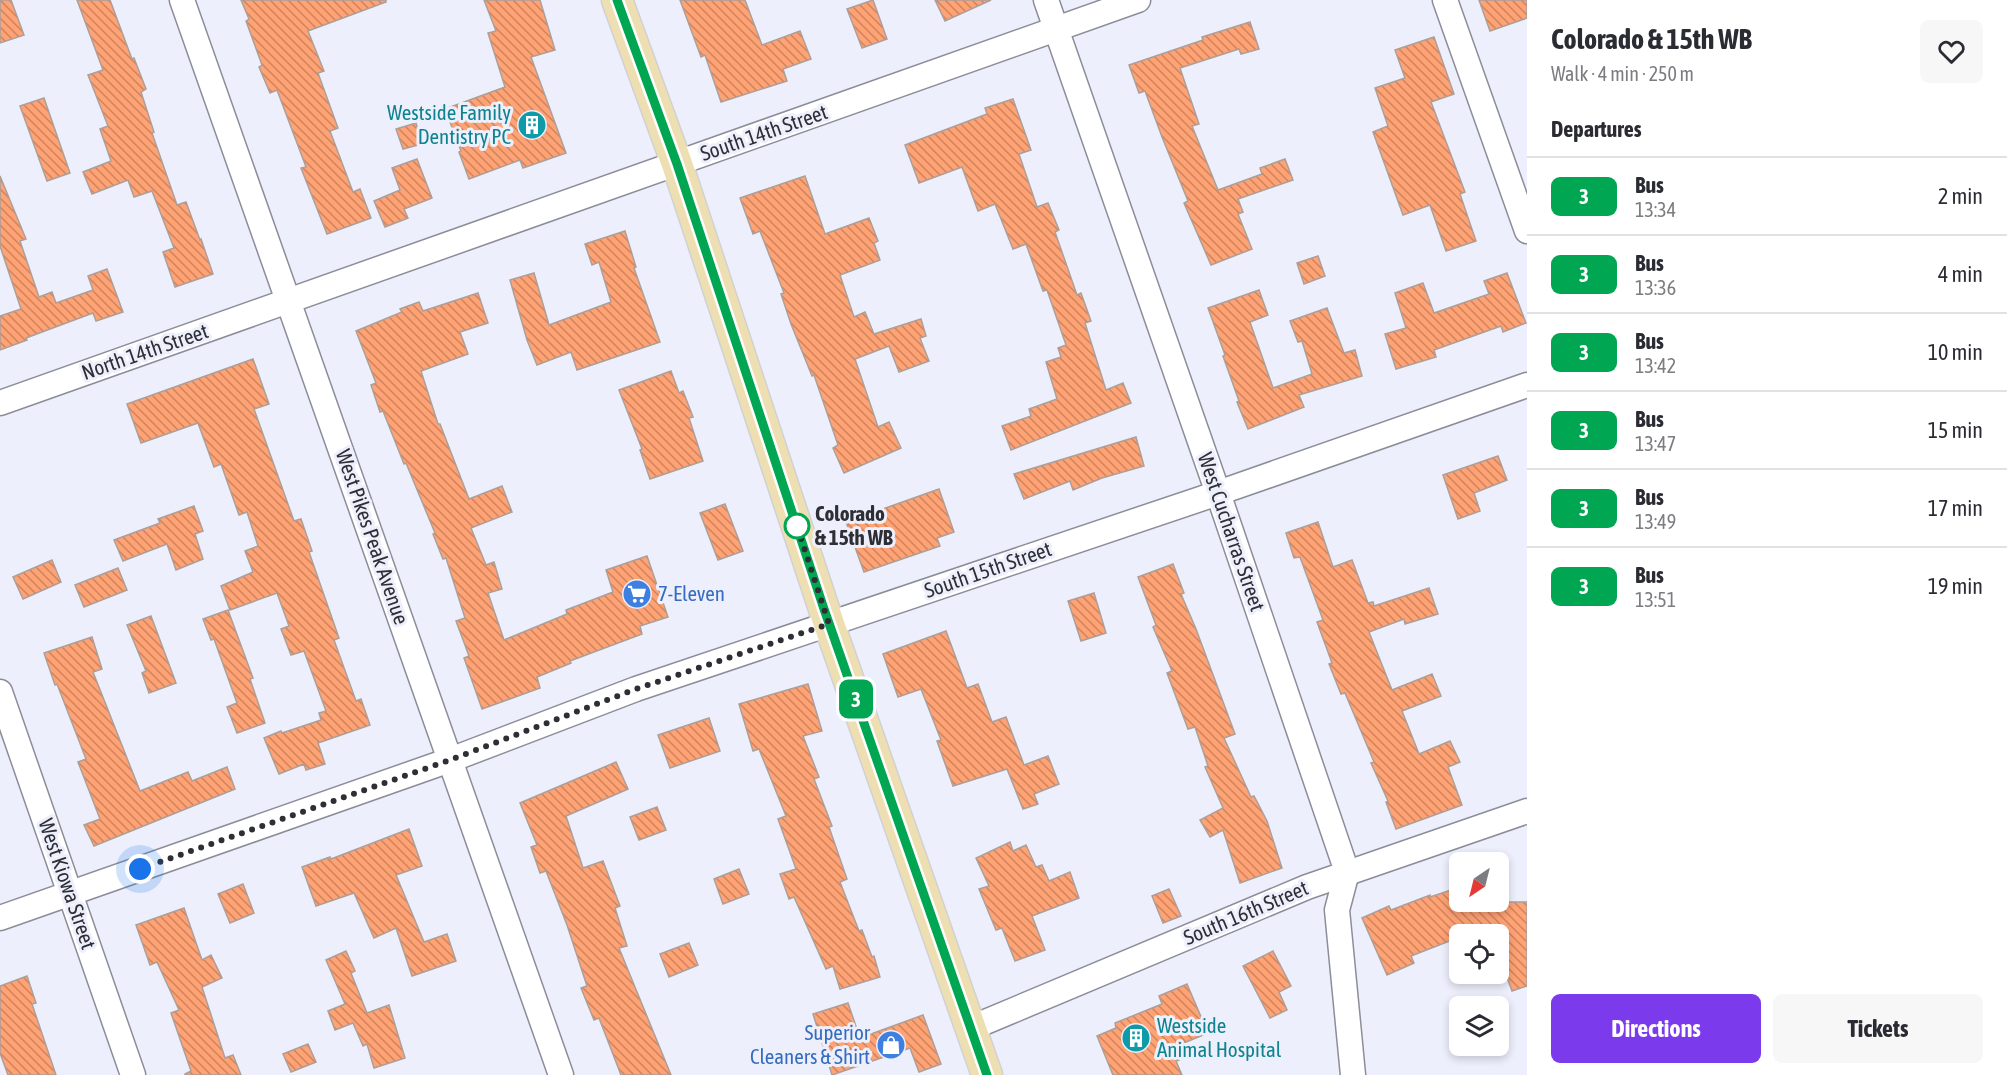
<!DOCTYPE html>
<meta charset="utf-8">
<style>
:root{--surface:#fff;--page:#f7f7f7;--text:#2b2b33;--muted:#7c7c81;--line:#e1e1e2;--accent:#7c3aed}
body{margin:0;font-family:"Asap Condensed",sans-serif;background:var(--page);color:var(--text);height:100vh;display:flex;flex-direction:column;font-size:22px;white-space:nowrap}
*{box-sizing:border-box;margin:0}
p{font-size:20px;color:var(--muted)}
.icon{flex:none;width:33px;height:33px;fill:none;stroke:currentColor;stroke-width:2;stroke-linecap:round;stroke-linejoin:round}
.map{position:relative;flex:1;overflow:hidden}
.side{display:flex;flex-direction:column;background:var(--surface);width:480px}
.side>*{flex:none}
.badge{padding:0 12px;border-radius:9px;font-size:21px;line-height:39px}
.needle{width:39px;rotate:215deg}
.buttons{position:absolute;left:1449px;top:852px;display:grid;gap:12px}
.buttons a{display:grid;place-items:center;width:60px;height:60px;border-radius:9px;background:var(--surface);box-shadow:0 3px 9px #0003;font-size:30px}
.you{position:absolute;width:30px;height:30px;margin:-15px;border:4px solid #fff;border-radius:50%;background:#1a73e8;box-shadow:0 0 0 9px #1a73e833}
.map>.badge{position:absolute;translate:-50% -50%;box-shadow:0 0 0 3px #fff}
h2{padding:0 24px;font-size:22px;line-height:54px}
.round{display:grid;place-items:center;flex:none;width:63px;height:63px;border-radius:9px;background:var(--page)}
.headline{display:flex;align-items:center;justify-content:space-between;height:102px;padding:0 24px}
h1{font-size:28px;font-weight:700;line-height:45px}
.action{display:flex;gap:12px;margin-top:auto;padding:12px 24px}
.action a{flex:1;height:69px;border-radius:9px;background:var(--accent);color:#fff;font-size:24px;font-weight:700;line-height:69px;text-align:center}
.action a+a{background:var(--page);color:var(--text)}
ul{padding:0;list-style:none}
li{display:flex;align-items:center;gap:18px;height:78px;padding:0 24px;border-top:2px solid var(--line)}
li div{flex:1}
li b{display:block;font-size:22px}
li em{font-style:normal}
li .badge{min-width:66px;font-weight:700;text-align:center}
main{display:flex;flex:1;min-height:0}
.map>svg:first-child{display:block}
.building{fill:url(#building-back-hatch);stroke:#ac9f9a;stroke-width:1.5}
.lines{fill:none;stroke-linecap:round;stroke-linejoin:round}
.minor-casing{stroke:#8b8e99;stroke-width:27}
.major-casing{stroke:#d1d1d2;stroke-width:33}
.minor{stroke:#fff;stroke-width:24}
.major{stroke:#eedfb2;stroke-width:30}
.line-casing{stroke:#fff;stroke-width:14}
.line{stroke:#00a651;stroke-width:9}
.walk{stroke:#2e2f34;stroke-width:6;stroke-dasharray:0 10.8}
.stop-dot{fill:#fff;stroke:#00a651;stroke-width:3}
.labels{text-anchor:middle;stroke-width:6;stroke-linejoin:round;paint-order:stroke}
.culture-label{font-size:21px;fill:#0d838f;stroke:#edf0fc;text-anchor:end}
.street-label{font-size:21px;fill:#2e2f34;stroke:#edf0fc}
.stop-label{font-size:21px;font-weight:bold;fill:#2e2f34;stroke:#edf0fc;text-anchor:start}
.shop-label{font-size:21px;fill:#366cbe;stroke:#edf0fc;text-anchor:start}
</style>
<main>
<div class="map">
<svg width="1527" height="1075" viewBox="0 0 1527 1075">
<defs>
<pattern id="building-back-hatch" width="6" height="6" patternUnits="userSpaceOnUse" patternTransform="scale(1.5)"><rect width="6" height="6" fill="#ffa274"/><path d="M-1 5l2 2M0 0l6 6M5-1l2 2" fill="none" stroke="#cf8460"/></pattern>
</defs>
<rect width="100%" height="100%" fill="#edf0fc"/>
<g class="building">
<path d="M0,0h11l13,35 -24,8z"/>
<path d="M77,0h33l22,59 2,-1 12,31 -5,3 13,40 -2,1 25,72 9,-3 14,38 1,-1 12,35 -38,13 -12,-35 11,-4 -22,-57 -18,6 -6,-17 -36,14 -9,-22 28,-11 -11,-32 8,-3 -20,-51 15,-5z"/>
<path d="M241,0h145v2l-78,29 16,40 -6,2 20,55 -8,3 23,61 7,-3 11,29 -44,16 -26,-66 5,-1 -29,-77 -7,3 -11,-26 3,-2 -16,-44 3,-2z"/>
<path d="M484,0h56l15,50 -24,7 35,96 -43,15 -3,-8 -51,19 -10,-27 2,-1 -16,-42 60,-22 -17,-54 8,-2z"/>
<path d="M680,0h65l17,45 38,-14 11,28 -28,10 4,12 -66,21 -16,-47 -4,2z"/>
<path d="M873,0l14,39 -25,9 -15,-39z"/>
<path d="M935,0h56l-46,21z"/>
<path d="M1479,0h48v18l-37,13z"/>
<path d="M1250,22l9,27 -18,5 -2,-5 -59,19 19,56 -7,2 26,64 44,-16 -2,-6 25,-9 8,21 -55,19 5,13 -5,2 14,35 -41,16 -27,-62 4,-2 -26,-64 -17,-46 -6,2 -10,-28 74,-25 -1,-3z"/>
<path d="M1434,37l20,57 -23,8 34,90 -5,2 16,47 -30,10 -16,-46 -27,10 -30,-83 15,-6 -13,-38 30,-10 -10,-28z"/>
<path d="M44,98l26,75 -23,8 -27,-75z"/>
<path d="M1013,99l18,51 -12,4 18,53 11,-4 11,27 -4,2 22,63 4,-2 10,28 -6,2 21,67 17,-7 8,20 -120,47 -9,-24 29,-10 -2,-7 28,-10 -11,-37 15,-5 -3,-9 8,-3 -19,-55 -4,1 -17,-47 -13,5 -18,-45 -17,7 -16,-44 -43,16 -14,-38 82,-31 -2,-6z"/>
<path d="M416,123l6,21 -19,5 -7,-20z"/>
<path d="M417,159l15,39 -28,11 4,9 -23,9 -11,-26 26,-11 -8,-22z"/>
<path d="M0,176l26,63 -6,2 19,56 13,-5 4,11 37,-13 -5,-14 19,-7 16,43 -27,9 -3,-8 -67,25 1,2 -27,10v-34l21,-7 -21,-63z"/>
<path d="M805,176l20,58 44,-16 9,23 -4,2 6,17 -40,15 14,42 11,-5 9,22 47,-15 5,17 -6,2 9,23 -30,11 -10,-26 -34,13 23,68 11,-5 12,26 -57,25 -11,-25 5,-3 -24,-70 -2,1 -21,-52 -10,-30 3,-1 -24,-62 -7,3 -13,-36z"/>
<path d="M625,231l11,36 -2,1 26,74 -83,28 -6,-18 -34,13 -10,-25 -17,-60 24,-7 15,52 62,-23 -12,-40 -7,3 -7,-21z"/>
<path d="M1318,256l7,20 -21,8 -7,-21z"/>
<path d="M1507,273l19,50 -23,9 -2,-6 -67,24 2,7 -40,12 -11,-35 21,-6 -11,-35 28,-10 11,30 55,-19 -5,-13z"/>
<path d="M1259,290l9,25 -18,7 23,66 39,-14 -10,-33 -4,1 -8,-21 37,-13 17,45 11,-3 7,26 -63,19 5,12 -56,22 -11,-27 2,-1 -16,-45 2,-1 -17,-47z"/>
<path d="M478,293l10,30 -28,9 8,22 -47,17 17,53h2l29,75 33,-13 10,26 -41,16 15,37 8,-3 8,27 -14,4 16,47 63,-26 -1,-4 47,-18 -7,-22 41,-14 21,61 -28,9 2,8 -72,27 1,2 -34,14 3,11 -58,21 -18,-51 5,-2 -13,-35 9,-3 -19,-60 -3,1 -10,-25 2,-1 -29,-70 -2,1 -21,-53 -3,1 -9,-27 5,-2 -20,-52 46,-19 -2,-3 19,-7 4,9z"/>
<path d="M253,359l16,45 -15,5 40,112 7,-2 11,32 -3,1 30,86 -5,2 22,61 5,-2 9,26 -52,18 7,21 -19,6 -2,-6 -25,10 -15,-36 17,-7 1,2 39,-13 -2,-7 7,-2 -22,-60 -13,4 -10,-26 8,-3 -12,-33 -47,17 -9,-24 32,-14 -8,-21 13,-5 -11,-34 -8,3 -18,-51 -7,3 -16,-44 -57,20 -14,-39z"/>
<path d="M671,371l8,22 4,-2 10,26 -4,1 14,43 -53,18 -10,-29 2,-1 -23,-59z"/>
<path d="M1136,437l8,29 -42,12 -29,12 -3,-9 -46,18 -10,-25z"/>
<path d="M1498,456l9,24 -33,13 6,18 -22,8 -15,-44z"/>
<path d="M939,489l15,43 -17,6 3,8 -76,26 -18,-50z"/>
<path d="M725,504l18,47 -25,9 -18,-47z"/>
<path d="M194,506l9,25 -8,3 8,25 -27,11 -9,-26 -44,17 -9,-21 46,-17 -2,-4z"/>
<path d="M1318,522l15,45 19,-7 16,43 5,-1 1,4 55,-18 9,26 -33,10 -1,-5 -35,13 23,58 40,-16 9,22 -39,15 17,43 31,-13 10,21 -12,5 14,38 -66,24 -10,-27 2,-1 -17,-38 3,-1 -29,-69 -4,1 -12,-30 3,-1 -15,-41 6,-2 -23,-63 -6,1 -8,-25z"/>
<path d="M52,560l9,22 -38,17 -10,-22z"/>
<path d="M1173,564l11,29 -3,1 15,35 39,105 -11,4 27,59 3,-1 13,25 15,47 -42,15 -17,-53 -13,7 -10,-17 23,-12 -18,-41 3,-1 -13,-39 -7,2 -21,-56 5,-2 -19,-44 3,-2 -18,-48z"/>
<path d="M118,568l9,22 -43,17 -9,-22z"/>
<path d="M1094,593l12,40 -25,8 -13,-40z"/>
<path d="M228,610l25,68 -3,1 15,44 -28,10 -10,-26 10,-4 -23,-64 -3,1 -8,-21z"/>
<path d="M151,616l25,67 -27,10 -7,-20 4,-2 -19,-46z"/>
<path d="M946,631l21,57 11,-4 14,38 14,-5 18,48 24,-9 11,28 -25,10 4,10 -15,5 -16,-40 -54,17 -16,-45 4,-1 -20,-51 -23,8 -15,-43z"/>
<path d="M92,637l10,32 -9,3 47,119 48,-19 4,9 35,-14 8,22 -141,57 -10,-21 16,-6 -22,-57 8,-3 -29,-75 -2,1 -11,-32z"/>
<path d="M808,684l14,47 -19,5 16,41 -5,2 18,47 -3,1 18,52 -7,3 19,49 3,-1 10,27 2,-1 6,21 -40,12 -7,-23 -7,3 -32,-72 -5,2 -9,-25 16,-5 -18,-50 8,-3 -27,-67 -6,2 -14,-47z"/>
<path d="M709,718l11,33 -50,17 -12,-33z"/>
<path d="M616,762l12,27 -62,27 17,52 20,-7 17,45 -5,2 12,38 -8,2 52,127h-50l-22,-57 -5,2 -13,-32 6,-2 -20,-61 -21,-54 -6,2 -9,-26 6,-2 -17,-42z"/>
<path d="M657,807l9,23 -27,10 -9,-23z"/>
<path d="M409,829l13,37 -26,9 28,67 23,-8 9,27 -44,15 -16,-48 -22,10 -20,-45 -38,13 -14,-39 28,-10 1,2z"/>
<path d="M1010,842l3,9 13,-6 10,22 6,-2 7,16 21,-9 9,26 -47,18 13,34 -30,11 -13,-33 -6,2 -17,-41 10,-3 -13,-28z"/>
<path d="M739,869l10,25 -26,10 -9,-25z"/>
<path d="M243,884l11,29 -24,10 -12,-29z"/>
<path d="M1460,887v15h67v84l-15,5 -14,-38v-19h-21l-2,-3 -9,3h-6v3l-49,19 3,7 -27,12 -25,-57 27,-12 2,4 39,-15v2z"/>
<path d="M1169,889l12,27 -18,7 -11,-27z"/>
<path d="M184,908l18,52 9,-5 11,23 -20,9 23,71 8,-3 8,20h-56v-1l6,-3 -20,-58 8,-3 -22,-48 -7,3 -14,-40z"/>
<path d="M689,943l9,22 -29,12 -9,-23z"/>
<path d="M346,951l9,20 -4,2 16,40 22,-8 16,53 -31,10 -7,-24 -4,2 -10,-23 -18,7 -7,-19 17,-7 -19,-44z"/>
<path d="M1273,951l18,35 -12,6 8,18 -17,8 -27,-52z"/>
<path d="M27,976l9,27 -4,1 24,71h-48l-8,-22v-67z"/>
<path d="M1187,984l21,49 -34,14 5,13 -3,1 6,14h-69l-16,-39 19,-8 -1,-5 47,-19 -3,-8z"/>
<path d="M848,1003l12,35 63,-23 18,49 -22,8 -9,-24 -78,27 -19,-61z"/>
<path d="M308,1044l8,18 -25,10 -8,-18z"/>
</g>
<g class="lines">
<g class="minor-casing">
<g id="minor">
<path d="M182,0l379,1075"/>
<path d="M1046,0l172,493 129,379 -10,38 16,165"/>
<path d="M1445,0l82,231"/>
<path d="M0,403l1138,-403"/>
<path d="M0,692l133,383"/>
<path d="M0,918l450,-158 186,-71 582,-196 309,-108"/>
<path d="M971,1028l336,-141 220,-76"/>
</g>
</g>
<g class="major-casing">
<path id="major" d="M617,0l60,164 152,460 158,451"/>
</g>
<use href="#minor" class="minor"/>
<use href="#major" class="major"/>
</g>
<g class="lines">
<g class="line-casing">
<path id="line" d="M617,0l60,164 147,445 163,466"/>
</g>
<use href="#line" class="line"/>
<path class="walk" d="M140,869l310,-109 186,-71 193,-65 -32,-98"/>
</g>
<defs>
<g id="building-disc" transform="scale(1.5)"><circle r="9.5" fill="#0f9aa8" stroke="#edf0fc"/><path d="M-4-6H4V6H1V3H-1V6H-4ZM-2.5-4.3h1.7v1.8h-1.7ZM.8-4.3h1.7v1.8H.8ZM-2.5-1h1.7V.8h-1.7ZM.8-1h1.7V.8H.8Z" fill="#fff"/></g>
<g id="supermarket-disc" transform="scale(1.5)"><circle r="9.5" fill="#3f7fe0" stroke="#edf0fc"/><path d="M-6-5.5h2.5l.6 2H6L4.5 2H-2.5L-4.4-4H-6ZM-1.5 3.2a1.3 1.3 0 1 0 .1 0ZM3 3.2a1.3 1.3 0 1 0 .1 0Z" fill="#fff"/></g>
<g id="shop-disc" transform="scale(1.5)"><circle r="9.5" fill="#3f7fe0" stroke="#edf0fc"/><path d="M-5-2.5h2.3a2.7 3.5 0 0 1 5.4 0H5L5.5 6h-11ZM-1.5-2.5h3a1.5 2.3 0 0 0-3 0Z" fill="#fff"/></g>
</defs>
<g fill-rule="evenodd">
<use href="#building-disc" x="532" y="125"/>
<use href="#supermarket-disc" x="637" y="594"/>
<use href="#building-disc" x="1136" y="1038"/>
<use href="#shop-disc" x="891" y="1045"/>
</g>
<circle class="stop-dot" cx="797" cy="526" r="12"/>
<g class="labels">
<g class="culture-label">
<text x="511" y="120">Westside Family<tspan x="511" dy="24">Dentistry PC</tspan></text>
<text x="1157" y="1033" text-anchor="start">Westside<tspan x="1157" dy="24">Animal Hospital</tspan></text>
</g>
<g class="street-label">
<text transform="translate(764 133) rotate(-19)" y="7">South 14th Street</text>
<text transform="translate(145 352) rotate(-19)" y="7">North 14th Street</text>
<text transform="translate(1231 532) rotate(71)" y="7">West Cucharras Street</text>
<text transform="translate(372 537) rotate(71)" y="7">West Pikes Peak Avenue</text>
<text transform="translate(988 570) rotate(-19)" y="7">South 15th Street</text>
<text transform="translate(67 884) rotate(71)" y="7">West Kiowa Street</text>
<text transform="translate(1246 913) rotate(-23)" y="7">South 16th Street</text>
</g>
<g class="stop-label">
<text x="815" y="521">Colorado<tspan x="815" dy="24">&amp; 15th WB</tspan></text>
</g>
<g class="shop-label">
<text x="658" y="601">7-Eleven</text>
<text x="870" y="1040" text-anchor="end">Superior<tspan x="870" dy="24">Cleaners &amp; Shirt</tspan></text>
</g>
</g>
</svg>
<div class="buttons">
<a><svg class="needle" viewBox="-14 -14 28 28"><path d="M0-13l5 13h-10z" fill="#e53935"/><path d="M0 13l5-13h-10z" fill="#7c7c81"/></svg></a>
<a><svg class="icon" aria-label="locate" viewBox="0 0 24 24"><circle cx="12" cy="12" r="6"/><path d="M12 2v4M12 18v4M2 12h4M18 12h4"/></svg></a>
<a><svg class="icon" aria-label="layers" viewBox="0 0 24 24"><path d="M12 4l9 5-9 5-9-5zM3 14l9 5 9-5"/></svg></a>
</div>
<div class="you" style="left:140px;top:869px"></div>
<b class="badge" style="left:856px;top:699px;background:#00a651;color:#fff">3</b>
</div>
<section class="side">
<div class="headline"><div><h1>Colorado &amp; 15th WB</h1><p>Walk · 4 min · 250 m</p></div><a class="round"><svg class="icon" aria-label="heart" viewBox="0 0 24 24"><path d="M12 20l-8-8c-3-5 5-10 8-4 3-6 11-1 8 4z"/></svg></a></div>
<h2>Departures</h2>
<ul>
<li><span class="badge" style="background:#00a651;color:#fff">3</span><div><b>Bus</b><p>13:34</p></div><em>2 min</em></li>
<li><span class="badge" style="background:#00a651;color:#fff">3</span><div><b>Bus</b><p>13:36</p></div><em>4 min</em></li>
<li><span class="badge" style="background:#00a651;color:#fff">3</span><div><b>Bus</b><p>13:42</p></div><em>10 min</em></li>
<li><span class="badge" style="background:#00a651;color:#fff">3</span><div><b>Bus</b><p>13:47</p></div><em>15 min</em></li>
<li><span class="badge" style="background:#00a651;color:#fff">3</span><div><b>Bus</b><p>13:49</p></div><em>17 min</em></li>
<li><span class="badge" style="background:#00a651;color:#fff">3</span><div><b>Bus</b><p>13:51</p></div><em>19 min</em></li>
</ul>
<div class="action"><a>Directions</a><a>Tickets</a></div>
</section>
</main>
